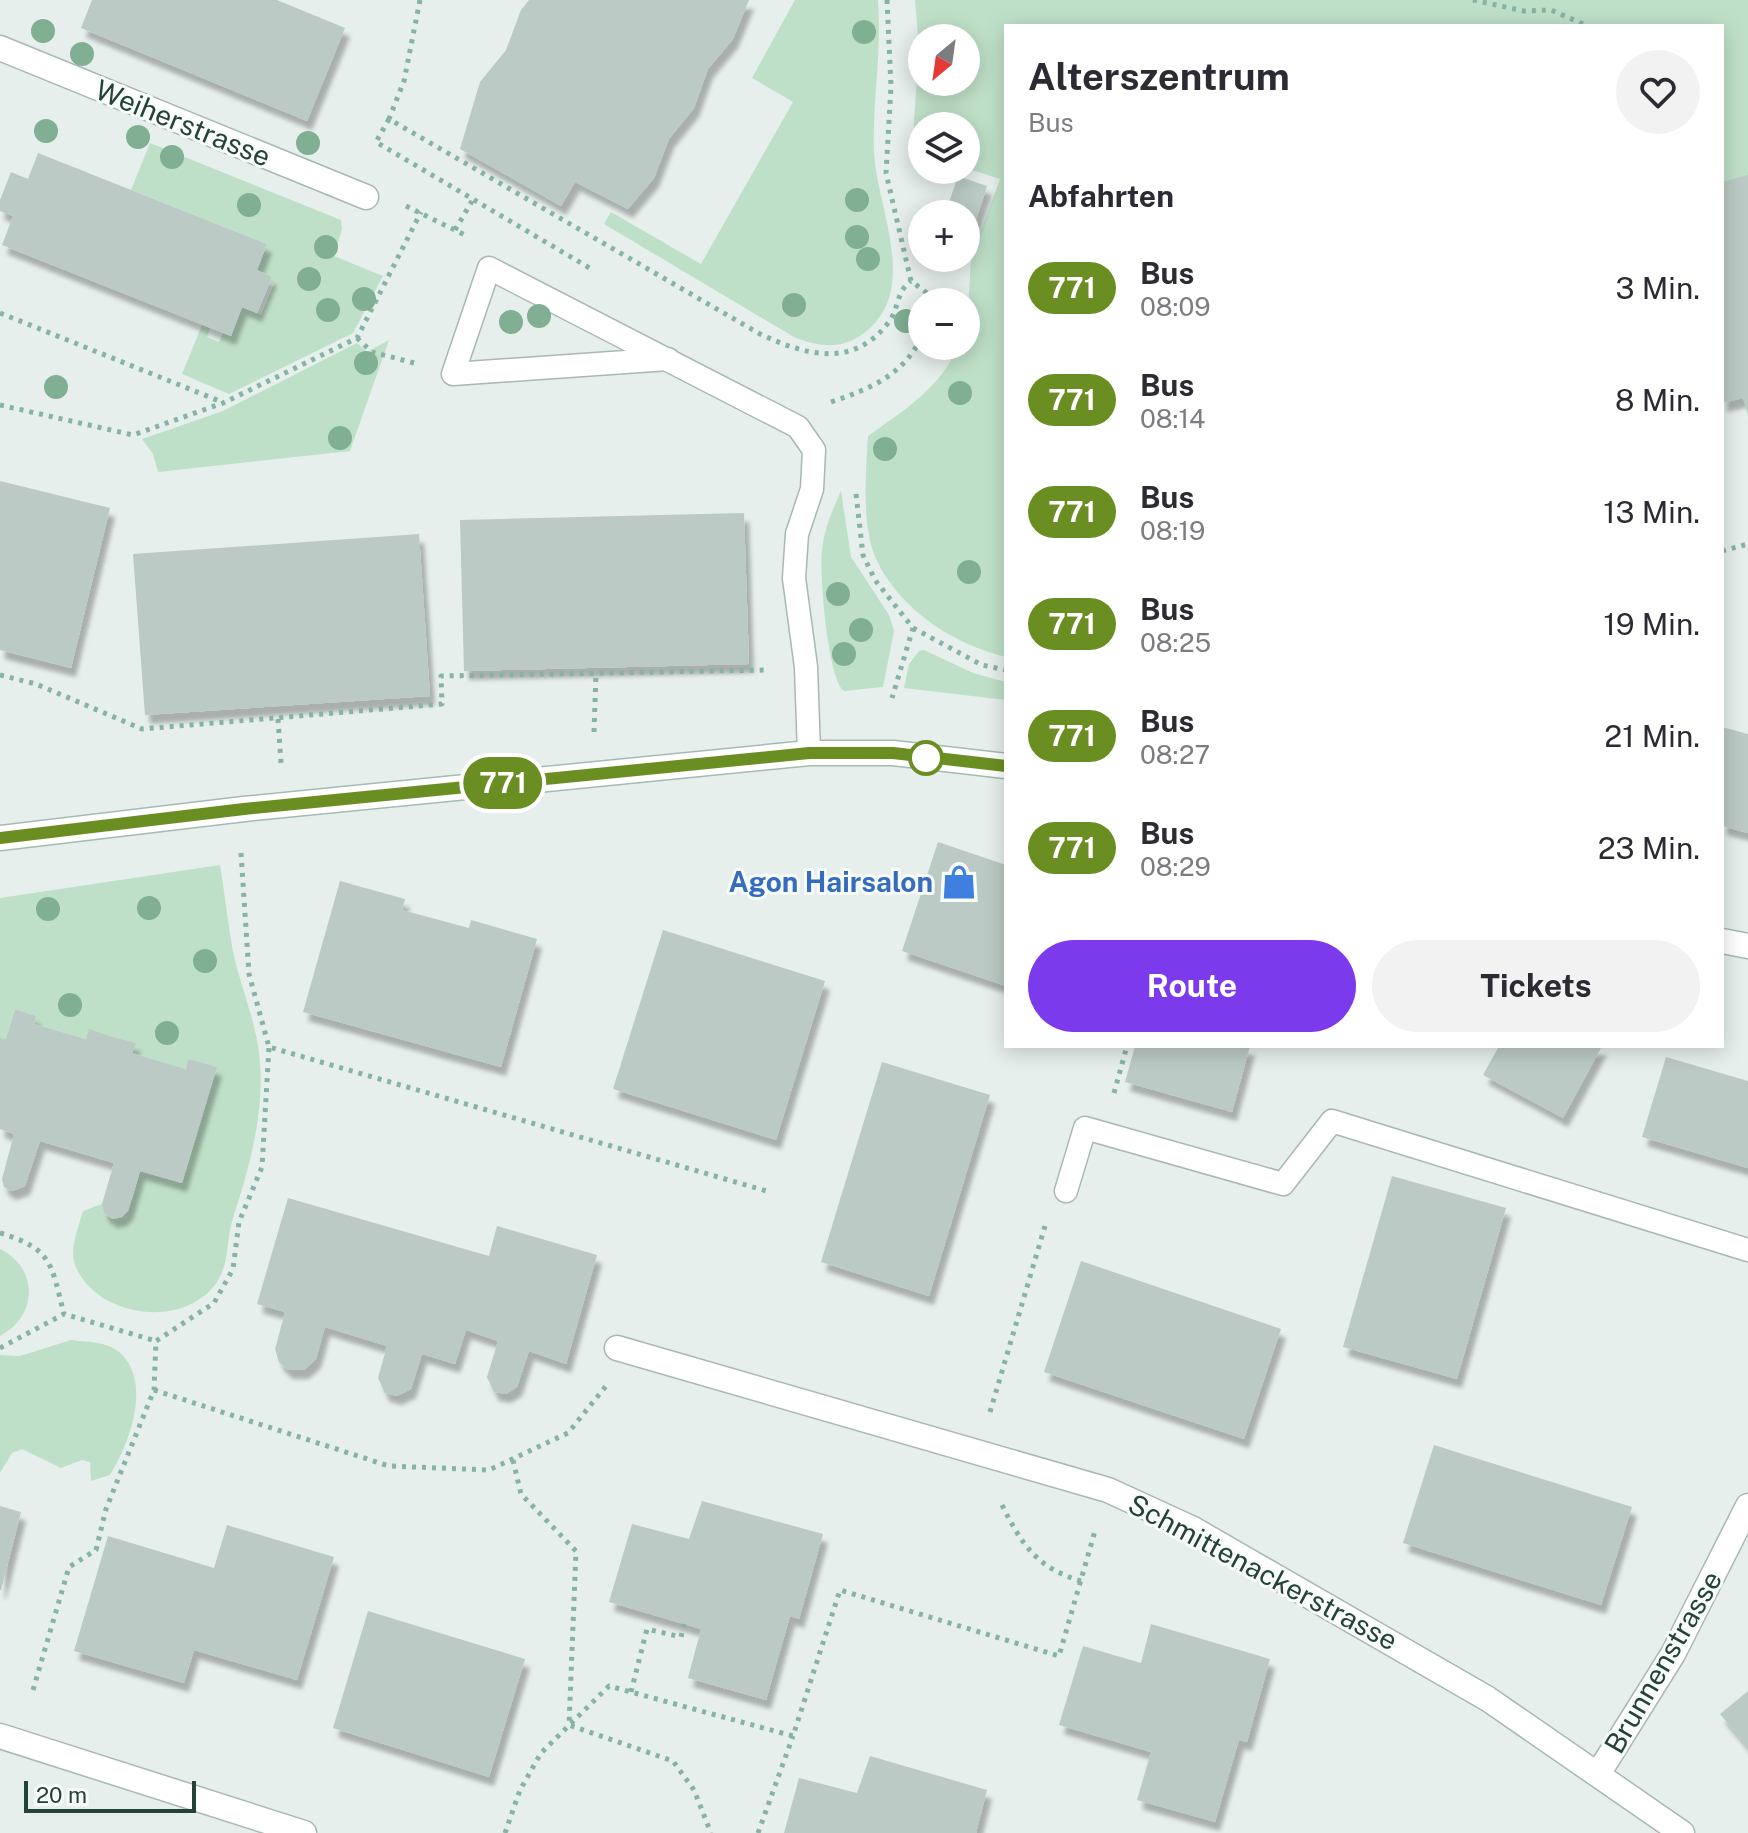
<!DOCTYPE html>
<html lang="de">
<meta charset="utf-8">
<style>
:root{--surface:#fff;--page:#f2f2f3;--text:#2b2b33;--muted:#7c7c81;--accent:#7c3aed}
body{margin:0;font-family:"Public Sans",sans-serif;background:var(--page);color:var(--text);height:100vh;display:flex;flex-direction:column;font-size:30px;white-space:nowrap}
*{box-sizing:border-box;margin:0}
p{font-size:26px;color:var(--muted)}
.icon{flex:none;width:44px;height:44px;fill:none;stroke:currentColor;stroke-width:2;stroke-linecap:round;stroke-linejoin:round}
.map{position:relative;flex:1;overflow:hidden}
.details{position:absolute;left:1004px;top:24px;width:720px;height:1024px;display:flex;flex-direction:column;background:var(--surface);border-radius:0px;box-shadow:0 4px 20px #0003}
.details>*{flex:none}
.badge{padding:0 16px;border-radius:26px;font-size:28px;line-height:52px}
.needle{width:52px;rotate:209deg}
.controls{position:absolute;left:908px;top:24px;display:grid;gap:16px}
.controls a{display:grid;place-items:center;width:72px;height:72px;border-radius:50%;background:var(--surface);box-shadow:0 4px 20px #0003;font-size:40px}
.scale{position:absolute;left:24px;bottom:20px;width:172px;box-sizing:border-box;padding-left:8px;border:4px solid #24423a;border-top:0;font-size:22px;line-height:28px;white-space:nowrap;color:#24423a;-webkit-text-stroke:6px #f7fbf9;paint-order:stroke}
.map>.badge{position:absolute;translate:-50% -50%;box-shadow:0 0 0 4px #fff}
h2{padding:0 24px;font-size:30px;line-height:72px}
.round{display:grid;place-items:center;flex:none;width:84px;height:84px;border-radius:42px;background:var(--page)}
.head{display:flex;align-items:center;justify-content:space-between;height:136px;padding:0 24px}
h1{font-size:38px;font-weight:700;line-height:60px}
.cta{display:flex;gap:16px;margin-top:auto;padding:16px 24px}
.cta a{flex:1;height:92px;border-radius:48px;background:var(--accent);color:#fff;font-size:32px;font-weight:700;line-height:92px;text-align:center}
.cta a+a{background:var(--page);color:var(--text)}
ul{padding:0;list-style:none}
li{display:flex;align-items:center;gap:24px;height:112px;padding:0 24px}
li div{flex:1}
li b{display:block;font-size:30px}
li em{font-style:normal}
li .badge{min-width:88px;font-weight:700;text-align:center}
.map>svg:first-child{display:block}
.green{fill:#bfe0c8;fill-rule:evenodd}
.building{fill:#bbcac4;filter:url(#shadow)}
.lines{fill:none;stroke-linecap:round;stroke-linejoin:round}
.lane-casing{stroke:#a8b8b2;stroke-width:25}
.street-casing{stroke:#a8b8b2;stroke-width:27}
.secondary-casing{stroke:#a4bbb3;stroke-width:27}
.path{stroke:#86b3a5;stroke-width:5;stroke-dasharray:4 6;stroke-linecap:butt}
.lane{stroke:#fff;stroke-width:22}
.street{stroke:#fff;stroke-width:24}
.secondary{stroke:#fff;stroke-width:24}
.tree{fill:#80af93}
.line-casing{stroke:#fff;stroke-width:18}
.line{stroke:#6b8e23;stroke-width:12}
.stop-dot{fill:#fff;stroke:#6b8e23;stroke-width:4}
.labels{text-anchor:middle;stroke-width:6;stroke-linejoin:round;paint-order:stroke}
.street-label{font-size:28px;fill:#24423a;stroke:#f7fbf9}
.shop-label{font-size:28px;font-weight:bold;fill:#366cbe;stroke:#f7fbf9;text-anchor:end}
</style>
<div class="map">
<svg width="1748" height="1833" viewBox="0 0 1748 1833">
<defs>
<filter id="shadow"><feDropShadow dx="5" dy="9" stdDeviation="2" flood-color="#0004"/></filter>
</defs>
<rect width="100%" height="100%" fill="#e6efeb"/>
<g class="green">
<path d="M795,0h83c4,53 -6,104 -4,154 4,57 46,137 -10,179 -22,17 -45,14 -70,4l-190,-113 7,-12 90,52 92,-162 -41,-24z"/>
<path d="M915,0h833v415l-5,-17 -21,5v-377h-716v631c-53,-13 -106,-47 -130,-98 -15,-34 -10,-87 -8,-123 32,-23 76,-50 89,-90h9l5,-88 29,-79 -34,-11v-42h-44v28l-10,-3 7,-103zM922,38h44v44h-44z"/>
<path d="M150,143l191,77 1,9 -8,27 49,20 -30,57 -124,61 -47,-20 20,-49 8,3 -3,9 12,5 4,-9 8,3 11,-29 19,8 13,-31 -4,-2 2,-5 -15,-7 10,-26 -136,-54z"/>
<path d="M389,340l-39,111 -192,21 -5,-18 -11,-15 81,-28 134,-68 10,9z"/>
<path d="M841,491l10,66 38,58 5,16 -11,56 -39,4c-16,-11 -25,-118 -22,-140 2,-22 10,-40 19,-60z"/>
<path d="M924,650l49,23 33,9v18l-102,-12 5,-24 10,-13z"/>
<path d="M220,865c5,30 8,61 14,91 8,35 24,71 26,107 4,53 -11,106 -27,155 -7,21 -3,44 -16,64 -32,48 -121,36 -142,-17 -6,-16 4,-39 8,-54l19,-7 2,9 8,6c21,-4 23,-31 28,-48l42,12 34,-116 -28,-7 -2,9 -54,-16 3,-10 -46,-13 -3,9 -52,-15 2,-8 -21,-7 -9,30 -6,-1v-140z"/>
<path d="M0,1249c39,19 38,67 0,87z"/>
<path d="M71,1340c15,2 35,1 48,12 34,29 11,91 -9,123l-19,6 -1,-19 -8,-2 -21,8 -39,-19 -10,4 -12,20v-118l20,1z"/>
</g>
<g class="building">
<path d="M92,0h185l68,28 -38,93 -226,-93z"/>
<path d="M529,0h220l-16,39 -25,30 -14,39 -25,31 -15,39 -26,31 -53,-27 -14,24 -101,-57 20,-67 26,-32 15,-40z"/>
<path d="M38,153l229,91 -10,26 15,7 -15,36 -15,-6 -11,29 -229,-91 11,-29 -13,-5v-11l11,-28 17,7z"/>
<path d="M1748,175v236h-1l-4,-13 -21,5v-221z"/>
<path d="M958,176l29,10 -20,62 -1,-34h-21z"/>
<path d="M0,481l110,27 -39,160 -71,-18z"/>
<path d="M744,513l5,151 -285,7 -4,-151z"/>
<path d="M419,534l11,162 -285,19 -12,-161z"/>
<path d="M1722,727l26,7v99l-26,-7z"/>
<path d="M938,842l68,23v121l-104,-35z"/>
<path d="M340,881l65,18 -3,11 67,18 2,-8 66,19 -36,128 -198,-55z"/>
<path d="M663,930l162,51 -49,159 -163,-51z"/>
<path d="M15,1009l21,7 -2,8 52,15 3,-10 21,7 26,7 -4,10 54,16 2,-10 29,8 -35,116 -42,-12 -12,40 -6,6 -9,2 -9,-6 -2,-9 12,-41 -74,-22 -15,45 -13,5 -8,-4 -2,-8 12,-45 -14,-5v-91l6,1z"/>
<path d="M1135,1046h115l-18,66 -107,-30z"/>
<path d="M1499,1046h103l-39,72 -80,-43z"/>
<path d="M1666,1057l82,24v87l-106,-31z"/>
<path d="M882,1062l108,33 -61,201 -108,-34z"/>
<path d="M1392,1176l114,32 -49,171 -114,-32z"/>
<path d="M288,1198l201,58 8,-30 100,29 -31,109 -37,-13 -12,36 -11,7 -12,-2 -7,-15 11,-36 -32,-11 -11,34 -33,-10 -11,35 -14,7 -12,-3 -7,-15 9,-32 -62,-19 -9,32 -12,11h-16l-9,-8 -4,-13 10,-37 -28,-8z"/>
<path d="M1081,1261l200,68 -37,110 -200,-67z"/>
<path d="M1434,1445l198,62 -31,98 -198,-62z"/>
<path d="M702,1501l121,33 -24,85 -9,-3 -24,84 -78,-22 13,-49 -92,-27 23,-78 57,15z"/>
<path d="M0,1506l21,6 -20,78h-1z"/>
<path d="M227,1525l107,32 -37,123 -103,-30 -10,33 -110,-32 34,-115 106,32z"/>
<path d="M368,1611l157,48 -36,118 -156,-49z"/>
<path d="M1151,1624l119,35 -23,83 -8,-2 -24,82 -78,-22 14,-48 -92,-27 24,-79 58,17z"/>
<path d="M1748,1691v56l-28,-33z"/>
<path d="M870,1756l117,34 -11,43h-192l15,-55 58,15z"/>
</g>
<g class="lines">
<g class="lane-casing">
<g id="lane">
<path d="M668,359l-215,15 36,-106 309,159 16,23 -2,39 -15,45 -3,44 12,89 3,86"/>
<path d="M1066,1191l19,-63 198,56 49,-63 416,129"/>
</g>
</g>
<g class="street-casing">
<g id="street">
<path d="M0,48l366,149"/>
<path d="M617,1348l491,142 85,39 295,170 194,134"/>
<path d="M0,1736l304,97"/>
<path d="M1598,1774l75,-120 75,-148"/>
</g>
</g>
<g class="secondary-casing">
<g id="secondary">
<path d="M0,838l244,-29 565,-56h84l113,13"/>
<path d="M1722,941l26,5"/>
</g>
</g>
<g class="path">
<path d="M420,0l-16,81 -15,38 371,215c45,21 93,35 128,-11 11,-13 8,-32 23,-42"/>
<path d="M887,0l4,86 -5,87 25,108 16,12v9"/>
<path d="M1473,0l51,11 27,-1 37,16"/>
<path d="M389,119l-13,23 217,128"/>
<path d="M406,206l59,29"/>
<path d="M455,230l17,-29"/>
<path d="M0,313l222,89"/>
<path d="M357,338l15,14 42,11"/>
<path d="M831,402c39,-13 73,-27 91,-66"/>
<path d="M0,405l133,30 90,-32 134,-65 64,-126"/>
<path d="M856,494l7,61 12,25 38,48 -21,70"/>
<path d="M1722,551l26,-7"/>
<path d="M913,628l69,37 24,5"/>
<path d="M0,675l36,9 106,45 300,-25 -1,-28 326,-6"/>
<path d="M278,719l3,44"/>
<path d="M594,732l2,-59"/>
<path d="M241,853l8,121 20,73 501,145"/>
<path d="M1114,1093l13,-47"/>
<path d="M0,1233c53,16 51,31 64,81"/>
<path d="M0,1348l64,-34 92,27"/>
<path d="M154,1390l235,76 100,4 79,-37 38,-47"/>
<path d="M990,1412l55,-186"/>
<path d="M513,1460l8,34 55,57 -7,174 104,36 21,29 17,43"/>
<path d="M1002,1505c20,40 35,63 79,76"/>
<path d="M33,1690l36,-123 27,-17 10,-41 48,-119 2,-49 58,-38 19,-34 6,-47 23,-55 7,-120"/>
<path d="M631,1692l16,-63 34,8 3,-13"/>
<path d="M505,1833l15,-43 21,-37 68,-67 184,50 47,-146 219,66 36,-125"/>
<path d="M758,1833l35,-97"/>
</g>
<use href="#lane" class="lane"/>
<use href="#street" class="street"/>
<use href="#secondary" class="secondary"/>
</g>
<g class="tree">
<circle cx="43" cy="31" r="12"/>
<circle cx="864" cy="32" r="12"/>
<circle cx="82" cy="54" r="12"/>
<circle cx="46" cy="131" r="12"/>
<circle cx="138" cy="137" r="12"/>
<circle cx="308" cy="143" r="12"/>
<circle cx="172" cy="157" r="12"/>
<circle cx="857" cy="200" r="12"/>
<circle cx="249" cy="205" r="12"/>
<circle cx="857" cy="237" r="12"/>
<circle cx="326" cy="247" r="12"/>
<circle cx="868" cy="259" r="12"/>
<circle cx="309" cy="279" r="12"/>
<circle cx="364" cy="299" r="12"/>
<circle cx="794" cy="305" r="12"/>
<circle cx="328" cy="310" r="12"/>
<circle cx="539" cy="316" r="12"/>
<circle cx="906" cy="321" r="12"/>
<circle cx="511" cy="322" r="12"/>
<circle cx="366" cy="363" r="12"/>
<circle cx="56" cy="387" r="12"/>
<circle cx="960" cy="393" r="12"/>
<circle cx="340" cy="438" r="12"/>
<circle cx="885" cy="449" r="12"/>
<circle cx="969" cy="572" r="12"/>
<circle cx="838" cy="594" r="12"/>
<circle cx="861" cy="630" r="12"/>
<circle cx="844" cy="654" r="12"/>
<circle cx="149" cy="908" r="12"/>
<circle cx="48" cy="909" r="12"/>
<circle cx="205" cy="961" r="12"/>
<circle cx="70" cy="1005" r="12"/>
<circle cx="167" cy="1033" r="12"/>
</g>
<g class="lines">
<g class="line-casing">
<path id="line" d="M0,838l244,-29 565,-56h84l113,13"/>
</g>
<use href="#line" class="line"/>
</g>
<defs>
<g id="shop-bare" transform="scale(2.76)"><path d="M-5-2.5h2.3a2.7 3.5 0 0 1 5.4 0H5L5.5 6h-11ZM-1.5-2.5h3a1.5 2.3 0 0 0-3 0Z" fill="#3f7fe0" stroke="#f7fbf9" stroke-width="2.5" paint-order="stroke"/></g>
</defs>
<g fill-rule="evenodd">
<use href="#shop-bare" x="959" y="882"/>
</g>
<circle class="stop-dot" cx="926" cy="758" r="16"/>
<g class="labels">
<g class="street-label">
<text transform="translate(183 123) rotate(22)" y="10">Weiherstrasse</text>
<text transform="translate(1263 1572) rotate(28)" y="10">Schmittenackerstrasse</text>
<text transform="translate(1663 1662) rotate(-60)" y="10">Brunnenstrasse</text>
</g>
<g class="shop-label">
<text x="933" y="892">Agon Hairsalon</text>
</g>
</g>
</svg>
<div class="controls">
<a><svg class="needle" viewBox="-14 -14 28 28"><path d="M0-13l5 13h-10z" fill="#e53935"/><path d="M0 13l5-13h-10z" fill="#7c7c81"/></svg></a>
<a><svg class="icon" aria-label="layers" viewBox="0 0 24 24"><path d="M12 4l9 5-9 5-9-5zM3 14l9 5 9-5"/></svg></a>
<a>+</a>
<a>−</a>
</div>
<div class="scale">20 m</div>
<b class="badge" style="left:503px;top:783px;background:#6b8e23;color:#fff">771</b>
<section class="details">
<div class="head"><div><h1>Alterszentrum</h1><p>Bus</p></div><a class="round"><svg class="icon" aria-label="heart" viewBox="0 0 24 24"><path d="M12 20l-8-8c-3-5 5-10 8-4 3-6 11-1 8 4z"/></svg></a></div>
<h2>Abfahrten</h2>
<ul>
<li><span class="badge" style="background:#6b8e23;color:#fff">771</span><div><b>Bus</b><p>08:09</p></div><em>3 Min.</em></li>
<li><span class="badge" style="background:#6b8e23;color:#fff">771</span><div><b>Bus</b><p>08:14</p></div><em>8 Min.</em></li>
<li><span class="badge" style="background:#6b8e23;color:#fff">771</span><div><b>Bus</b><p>08:19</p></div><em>13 Min.</em></li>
<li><span class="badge" style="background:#6b8e23;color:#fff">771</span><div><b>Bus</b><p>08:25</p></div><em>19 Min.</em></li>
<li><span class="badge" style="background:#6b8e23;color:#fff">771</span><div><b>Bus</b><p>08:27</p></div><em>21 Min.</em></li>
<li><span class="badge" style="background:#6b8e23;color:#fff">771</span><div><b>Bus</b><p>08:29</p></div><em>23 Min.</em></li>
</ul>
<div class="cta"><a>Route</a><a>Tickets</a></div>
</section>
</div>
